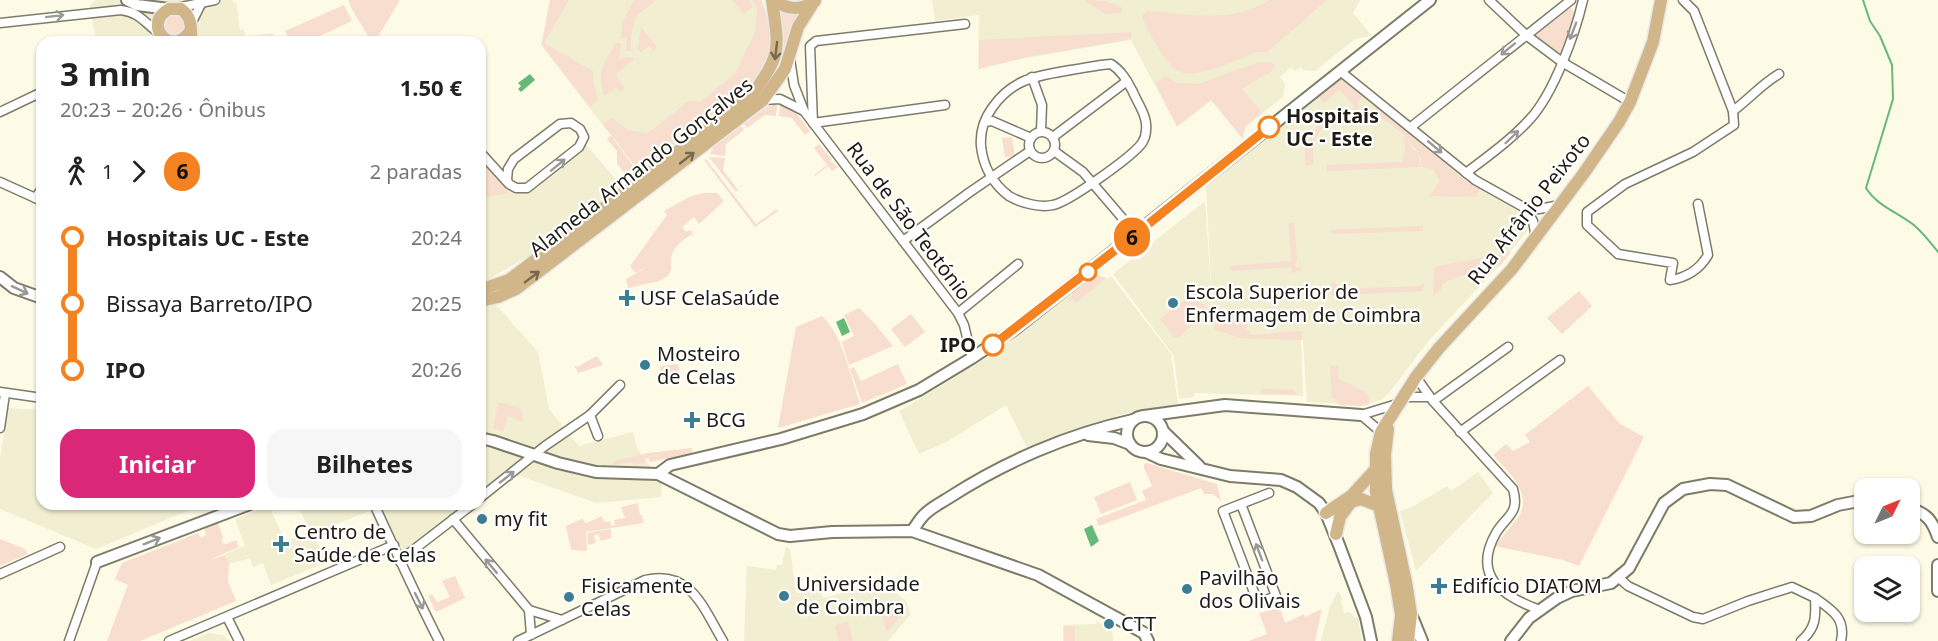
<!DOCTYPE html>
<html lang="pt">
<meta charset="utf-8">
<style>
:root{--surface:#fff;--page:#f6f6f6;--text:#222;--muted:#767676;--accent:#db2777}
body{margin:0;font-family:"Noto Sans",sans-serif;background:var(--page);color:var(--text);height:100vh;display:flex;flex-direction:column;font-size:22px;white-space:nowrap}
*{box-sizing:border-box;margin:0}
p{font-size:20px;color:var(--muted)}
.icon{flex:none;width:33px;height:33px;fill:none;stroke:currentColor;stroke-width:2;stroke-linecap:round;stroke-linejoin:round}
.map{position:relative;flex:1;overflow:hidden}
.panel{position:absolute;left:36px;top:36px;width:450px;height:474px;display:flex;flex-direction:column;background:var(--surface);border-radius:18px;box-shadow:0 2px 4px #0004}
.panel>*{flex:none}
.badge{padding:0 12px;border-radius:20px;font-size:21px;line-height:39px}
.needle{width:39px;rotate:47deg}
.tools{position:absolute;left:1854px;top:478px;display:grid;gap:12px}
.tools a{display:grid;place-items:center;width:66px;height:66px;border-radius:12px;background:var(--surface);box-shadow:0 2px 4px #0004;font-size:30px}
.map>.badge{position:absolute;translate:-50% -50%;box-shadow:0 0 0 3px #fff}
.legs{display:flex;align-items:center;gap:9px;height:66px;padding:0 24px;font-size:20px}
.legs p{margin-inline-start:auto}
.overview{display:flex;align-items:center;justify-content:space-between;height:102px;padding:0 24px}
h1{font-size:33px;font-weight:700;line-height:45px}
.action{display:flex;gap:12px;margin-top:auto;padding:12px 24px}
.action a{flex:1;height:69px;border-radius:18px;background:var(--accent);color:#fff;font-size:24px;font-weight:700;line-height:69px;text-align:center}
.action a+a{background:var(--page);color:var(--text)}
ul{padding:0 24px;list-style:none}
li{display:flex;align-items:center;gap:21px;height:66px;font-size:22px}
li i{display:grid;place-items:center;width:9px;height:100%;margin:0 8px;background:currentColor}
li i::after{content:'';width:15px;height:15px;margin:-8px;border:4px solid;border-radius:50%;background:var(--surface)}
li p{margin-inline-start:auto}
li:first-child i{background:linear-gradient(#0000 50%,currentColor 0)}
li:last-child i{background:linear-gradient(currentColor 50%,#0000 0)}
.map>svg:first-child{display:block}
.built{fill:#f1eed2}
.green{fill:#f7dece}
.water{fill:#67b979}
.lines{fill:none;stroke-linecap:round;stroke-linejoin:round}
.stream{stroke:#67b979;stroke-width:2}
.minor-casing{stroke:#7d7b69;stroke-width:11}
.tertiary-casing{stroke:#7d7b69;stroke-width:14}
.primary-casing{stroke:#e8e8e8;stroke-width:15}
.minor{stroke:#fff;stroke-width:8}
.tertiary{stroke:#fff;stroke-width:10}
.primary{stroke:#d1b689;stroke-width:12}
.oneway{stroke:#999995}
.oneway2{stroke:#77694e}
.line-1-casing{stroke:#fff;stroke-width:14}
.line-1{stroke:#f58220;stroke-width:9}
.stop-1-dot{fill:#fff;stroke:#f58220;stroke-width:3}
.poi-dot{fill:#3d7d91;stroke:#fff;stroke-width:2}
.labels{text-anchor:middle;stroke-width:4.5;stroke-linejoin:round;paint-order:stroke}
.stop-label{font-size:20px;font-weight:bold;fill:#1d1c14;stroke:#fff;text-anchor:start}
.street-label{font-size:20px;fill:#1d1c14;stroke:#fff}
.poi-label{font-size:20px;fill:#1d1c14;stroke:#fff;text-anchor:start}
</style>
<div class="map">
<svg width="1938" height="641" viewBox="0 0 1938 641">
<rect width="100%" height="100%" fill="#fdfbe6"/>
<g class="built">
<path d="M95,0h137l5,5 3,25h4l1,7 27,-4 7,9h-183l-6,-37z"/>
<path d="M550,0h212l5,21 3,30 -8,19 -10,15 -113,87 -98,-127z"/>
<path d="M932,0h428l-7,13 19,23 -17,3 -40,32 -12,-1 -2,-3 -6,4 -4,-4 -11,10 5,7 -2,13 -37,29 -3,13 -31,-39 -35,27 -46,-87 -105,18 -48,11 1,-54 -44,6z"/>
<path d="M1342,77l125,105 58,33 3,3v12l-30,37 -68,72 -41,54 -8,7 -19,5 -55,-3 -4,-62h-2l2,56 -108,-3 -1,4 -15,2 -5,-43 -61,-82 92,-73 8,115 -7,-129z"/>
<path d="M586,145l36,41 -56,49 -86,49v-127l30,33 12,4 7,-3z"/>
<path d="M1094,275l13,4 4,-3 60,78 7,50 -54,10 -41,12 -56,22 -21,-43 -58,36 -29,13 -20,-43 24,-14 79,-49z"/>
<path d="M480,287l58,65 11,57 30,37 54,-14 4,16 25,35 -1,14 -65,6 -90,-32 -26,22z"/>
<path d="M8,408l34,2v94h162l-108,45 -96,-40v-50z"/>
<path d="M1478,472l15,21 -77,78 -16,-60 12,-4 35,-21 4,5z"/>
<path d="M298,504h168l-73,60 -23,-53 -60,23z"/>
<path d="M269,506l16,35 22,-8 3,5 4,-2 13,26 -56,23 -8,-22 -10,4 -3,-9 -21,6 -4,-10 20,-8 -10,-27z"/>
<path d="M786,547l4,2 6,44 24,-5 3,10 61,-15 22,18 5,13 -23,27h-144l3,-75 29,4 1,-5h5z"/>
<path d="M1338,591l5,9 -2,1 3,12 6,-1 5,6 3,-1 4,24h-41l9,-35z"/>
<path d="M1097,621l15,8 1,12h-50v-16l33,-1z"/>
<path d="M208,633l15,2 7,6h-40z"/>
</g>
<g class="green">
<path d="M348,0h52l-25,42h-5c-5,-15 -17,-27 -22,-42z"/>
<path d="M550,0h19l-25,43 49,28v10l5,19 -8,7 -48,-62z"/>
<path d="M634,0h22l-20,16 -5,20v15h-5l1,-13h-6l2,-17z"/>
<path d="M732,0h16l5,7 -9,7z"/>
<path d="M752,0h9c7,14 11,36 8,51 -2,13 -11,24 -18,34l-112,86 -36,-47 9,-6 16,12 20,3 41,-32 11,1 35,-28 20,-42 2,-23z"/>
<path d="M1084,0c13,0 26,0 38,8l-1,5 -16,1z"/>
<path d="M1270,0h57l-60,52h-9c-19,6 -59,27 -77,20 -14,-4 -32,-39 -38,-53v-5l6,-3c41,4 85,12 121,-11z"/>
<path d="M344,5l8,16 -45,21h-17l-5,-11z"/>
<path d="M1567,7l5,2 3,5 -14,38 -3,1 -23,-16 -1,-4z"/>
<path d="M777,9l10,4h14l-5,11 -4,-1 -8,25 -2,1z"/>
<circle cx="176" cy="25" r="11"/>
<path d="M641,27l16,20 -4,3 -4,-4 -8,6 -3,-3z"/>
<path d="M1131,32v7l-105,18 -47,12v-29z"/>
<path d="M616,43h5l-2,16 13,-2 2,2 -19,16 10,13 -5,4 -4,-5 -12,9c-7,-27 -1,-30 12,-53z"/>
<path d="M1259,62h11l6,3 -7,9h-3l-24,15 20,24 -16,13 -4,12 -31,-38 -34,26 -22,-43 11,-7 12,7 20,1z"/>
<path d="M1342,78l21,18 -5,5 1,10 -21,14 -12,2v-3l11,-2 18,-15 -15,-17 -16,13 -5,-7z"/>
<path d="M772,105h5l-1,11 -11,-1 -18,13 -3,-4 19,-15z"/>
<path d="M780,105c15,2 21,15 30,26l-5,4 -13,-17 -13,-2z"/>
<path d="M1377,107l90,75 13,7 -4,8 -46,-1 10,-15 -7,-12 -11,-2c0,-11 -7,-20 -14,-28l5,11 4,2 4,15 -94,4v-6l75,-3 3,-11 -1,-16 -28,-22 -1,-3z"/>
<path d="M1323,124l1,3c-12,11 -12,23 -10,37l-7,2 -2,-2v-18l14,-21z"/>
<path d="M741,126l3,4 -18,14 -1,12 -15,-2 4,-8z"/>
<path d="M611,136l27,36 -9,7 -12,-15v-13l-10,-12z"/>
<path d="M1012,137l3,19 -10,1 -3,-19z"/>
<path d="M819,144l13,16 -2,1 8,6 -6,4 -4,-5 -13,10 -1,-1 13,-10 -13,-17z"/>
<path d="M709,157l16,1 -2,12 15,20 -2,2z"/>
<path d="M480,158l29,35 -29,5z"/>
<path d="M706,159l50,65 21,-15 1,2 -23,16 -51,-67z"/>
<path d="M703,193h14l7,8 -25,23 -5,-7 -12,10 4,5 4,-2 3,4c-10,5 -22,14 -22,27 0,6 1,9 -3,15l-9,5 -31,7 -2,-9 23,-13 -14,7 -5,-7 37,-51 -3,-4 25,-14z"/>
<path d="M1289,223h5l3,37 -2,5 2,3 5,-2 -2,5 -8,2 -1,-6 -61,4v-5l61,-5z"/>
<path d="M1423,226v5l-90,3 -3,-4z"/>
<path d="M1511,252l-12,15 -13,-4 -21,12 -18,6 -5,4 -2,6 -7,5 1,-29z"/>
<path d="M1094,274l12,4 -30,25 -3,-4 -3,2 -2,-2 4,-3v-4z"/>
<path d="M1334,282l6,7 78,-3 6,-3 -1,8 -83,4 -3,3 -7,-4 -1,-7z"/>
<path d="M1579,291l13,15 -30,28 -15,-16z"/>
<path d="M1193,293l15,17 -1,3 -29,24h-4l-14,-18z"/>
<path d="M859,308l17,17 17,21 -44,19 -7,-23 12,-6 -10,-21z"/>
<path d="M911,314l14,18 -20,15 -14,-18z"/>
<path d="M822,316c20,18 29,61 38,88l-82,24 18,-101z"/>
<path d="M1246,320l1,10h3l1,5 51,-4v9l-62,-2 -25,-8 -1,-9z"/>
<path d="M597,356l6,9 -25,8 -4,-8 3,2z"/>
<path d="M678,364l3,19 -19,2 -2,-19z"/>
<path d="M898,364l9,20 -45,19 -12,-34 4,-2 7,14z"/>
<path d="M1330,366h8v12l29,15 3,11 -8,2 -23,-1 -4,-6 -3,-1z"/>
<path d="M1588,386l32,38 24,13 -65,129 -16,-6 -68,-14c7,-9 14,-17 21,-26 20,-25 -7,-47 -23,-65l13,-11 7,7 17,-9 -5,-7z"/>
<path d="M1261,389l33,1 4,5 -37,-2z"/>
<path d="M498,402l23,6 2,14 -15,-6 -5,15 -10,-3z"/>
<path d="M692,448v5l-42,9 -2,-4 -3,1v4l-10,2 -5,-3 -17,3 2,-4 33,-8z"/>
<path d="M1147,463l70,21 4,17 -8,-7h-9l-3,-6 -102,38 -3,-7 50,-19 -4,-9 10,-5 -8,-18v-4z"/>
<path d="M1130,482l7,18 -36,14 -7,-17z"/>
<path d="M638,503l2,12h2l2,8 -58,9 1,19 -16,-1 -5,-24 16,-7 4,4 16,-7 2,6 6,-1 1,5 4,-1 -1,-5 11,-2 -4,-11z"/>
<path d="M218,523l5,14 -1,5 4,2 10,-4 3,7 -30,13 16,-5 4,9 -1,17 8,20 -96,40h-33l21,-56 -13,-6 7,-16 76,-30 3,5 5,-3 -2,-7z"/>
<path d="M611,529v9l-10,3 -3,-7 -4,2 2,7 -8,2 -1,-12z"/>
<path d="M0,539l25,10 3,5 -28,12z"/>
<path d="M455,576l10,22 -29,14 -8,-16 4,-2 5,8 13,-5 -8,-16z"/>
<path d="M880,601l9,4 9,-1 3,2 1,9 -14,16 -2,-1z"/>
<path d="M1280,608l5,15 19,-9 1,3 17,-8 -7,32h-66l18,-7 -8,-21z"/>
<path d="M848,622l5,19h-14l-4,-16z"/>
<rect x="1064" y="626" width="11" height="15"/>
</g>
<g class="water">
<path d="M530,74l5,6 -14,12 -3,-3 3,-3 -3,-3z"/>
<path d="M844,318l6,14 -8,4 -6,-14z"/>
<path d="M1092,525l7,16 -8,6 -7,-18z"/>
</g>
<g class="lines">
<path class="stream" d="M1863,0l7,21 10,15 12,29 1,34 -27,89c11,18 33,25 49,38 9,8 16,17 23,26"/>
<g class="minor-casing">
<g id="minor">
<path d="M1489,0l37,35 36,27 68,40"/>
<path d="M1683,0l11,11 39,100 1,14 -41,27 -68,32 -38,28v13l31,29 55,9 -3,17c16,-2 30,-11 38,-25l-10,-51"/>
<path d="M176,8l39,-8"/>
<path d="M0,23l121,-13c20,3 22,12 38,23"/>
<path d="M191,24l12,-24"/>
<path d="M790,59l4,26 10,26 154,202 6,12 8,33"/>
<path d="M1111,64c11,7 16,17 22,28 5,12 15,25 13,38 0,4 -2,10 -4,13 -9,13 -73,59 -89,62 -13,3 -32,-2 -44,-9 -16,-12 -26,-30 -28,-50 -1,-13 3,-27 11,-38 21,-30 45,-32 79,-38 13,-2 27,-5 40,-6z"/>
<path d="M1340,71l135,109 50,28 14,1 21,-4"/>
<path d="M1032,77l10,28 -1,26"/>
<path d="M763,100l17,-1 24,12"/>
<path d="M945,105l-132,18 -3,-77 6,-5 149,-17"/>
<path d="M1733,111c16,-12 29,-27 46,-37"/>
<path d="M0,112l42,-20"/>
<path d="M985,122l7,-1 39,17"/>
<path d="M1411,127l160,-127"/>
<circle cx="1042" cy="145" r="13"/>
<path d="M1053,137l74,-56"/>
<path d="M1054,151l29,21 53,62"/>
<path d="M480,152l29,32 7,4h11l52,-41 5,-10 -4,-8 -9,-6 -11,1 -46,35 -6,10 -1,11 2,4"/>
<path d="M1466,173c22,-17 45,-33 64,-54 24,-26 45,-85 53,-119"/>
<path d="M0,182l42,19"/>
<path d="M35,198l7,-9"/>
<path d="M1525,208l8,13 3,17"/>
<path d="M903,241l67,-49 60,-41"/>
<path d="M958,313l60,-49"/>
<path d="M1416,377l17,24 80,88c7,25 -6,26 -17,44 -25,44 8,64 44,77"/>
<path d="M0,392l42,6"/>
<path d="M1402,397h27"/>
<path d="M1433,401l75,-54"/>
<path d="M590,415l8,21"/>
<path d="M1361,415l36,-11"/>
<path d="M1361,415l20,17"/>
<path d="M0,428l5,-34"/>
<path d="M1460,432l100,-72"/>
<path d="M480,498l65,-52 45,-31 30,-30"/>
<path d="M374,504c21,46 42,92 65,137"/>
<path d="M1241,504l35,92 -18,7 -35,-92 46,-18"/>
<path d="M453,519l76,91 33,10"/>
<path d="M399,561l74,-57"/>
<path d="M0,574l60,-27"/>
<path d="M1618,577l10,9 65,31 10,2 45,-18 44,-14 23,11"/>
<path d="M529,610l2,25"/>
<path d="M227,617l12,24"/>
<path d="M69,641l28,-79"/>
<path d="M169,641l225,-96"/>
<path d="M518,641l127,-61c46,-11 58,28 78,61"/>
<path d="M1801,641c15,-13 15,-24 14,-43 17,12 31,20 26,43"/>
</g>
</g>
<g class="tertiary-casing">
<g id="tertiary">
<path d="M127,0l10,5 32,4"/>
<path d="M0,277l14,11 28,10"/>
<path d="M1144,416l81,-11 136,10"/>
<circle cx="1145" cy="434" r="18"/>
<path d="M1163,431l36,35"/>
<path d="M1088,435l26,3 16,6"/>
<path d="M480,438l13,3 65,22 38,9 62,2 120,60 12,2 42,-4 80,-1 126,44 106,58 4,8"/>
<path d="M1146,452l15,7 69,17 51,4 16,7 22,16 7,10 13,32 27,72 5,24"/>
<path d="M658,474l12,-9 111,-26 82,-25 56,-24 53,-32 43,-29 415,-329"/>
<path d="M1910,508c17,6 22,12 28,29"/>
<path d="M912,531c4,-5 7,-11 11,-15 7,-8 18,-13 27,-19 54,-35 119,-63 183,-77"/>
<path d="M97,562l153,-58"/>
<path d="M1938,565v26"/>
<path d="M1411,614l11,27"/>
<path d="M1511,641l18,-23 28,-20 15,-7 39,-8 18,-15 35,-65 19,-14 27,-5 17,1 67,32 17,-1 27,-11 26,-5"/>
</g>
</g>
<g class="primary-casing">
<g id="primary">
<path d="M775,0c13,11 27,10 40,1"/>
<path d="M191,30c-19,30 -50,-6 -22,-21h12c12,9 10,20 10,33"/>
<path d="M480,290l29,-10 243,-185c30,-42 27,-45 20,-95"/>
<path d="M480,301l18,-4 18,-8 247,-189 22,-31 13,-42 15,-24"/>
<path d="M1388,429l-3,26 1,35 20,92 5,32 -3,27"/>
<path d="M1326,513l25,-17 24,-26"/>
<path d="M1336,534l4,-17 11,-15 10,-3 18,7"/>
<path d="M1398,641l3,-26 -5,-31 -20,-92v-38l5,-22 35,-55 23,-29 73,-79 72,-96 35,-51 11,-20 23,-60 8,-42"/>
</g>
</g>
<use href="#minor" class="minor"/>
<use href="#tertiary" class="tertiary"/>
<use href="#primary" class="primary"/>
</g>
<defs><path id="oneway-shaft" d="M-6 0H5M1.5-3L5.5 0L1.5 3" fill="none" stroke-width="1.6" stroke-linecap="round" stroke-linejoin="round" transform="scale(1.5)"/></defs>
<g class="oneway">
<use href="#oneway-shaft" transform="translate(55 16) rotate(-7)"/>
<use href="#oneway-shaft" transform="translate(1573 31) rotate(111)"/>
<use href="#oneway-shaft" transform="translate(1508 49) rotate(141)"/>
<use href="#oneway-shaft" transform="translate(1512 137) rotate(-44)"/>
<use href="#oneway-shaft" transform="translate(1435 147) rotate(40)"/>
<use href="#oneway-shaft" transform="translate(558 165) rotate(-39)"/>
<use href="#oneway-shaft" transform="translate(20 290) rotate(25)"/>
<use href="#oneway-shaft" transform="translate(507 477) rotate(-38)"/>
<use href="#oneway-shaft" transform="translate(152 541) rotate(-22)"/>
<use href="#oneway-shaft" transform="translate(1259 552) rotate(-111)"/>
<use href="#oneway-shaft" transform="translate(491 566) rotate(-130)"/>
<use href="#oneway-shaft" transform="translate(419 601) rotate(63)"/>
</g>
<g class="oneway2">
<use href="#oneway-shaft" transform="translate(776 51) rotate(97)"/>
<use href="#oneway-shaft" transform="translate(687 158) rotate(-38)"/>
<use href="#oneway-shaft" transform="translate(532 277) rotate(-37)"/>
</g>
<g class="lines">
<g class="line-1-casing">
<path id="line-1" d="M993,345l143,-111 133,-107"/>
</g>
<use href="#line-1" class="line-1"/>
</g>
<g class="stop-1-dot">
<circle cx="1269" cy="127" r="10"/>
<circle cx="1088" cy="272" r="8"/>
<circle cx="993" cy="345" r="10"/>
</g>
<g class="poi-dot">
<path d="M624 289h6v6h6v6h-6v6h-6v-6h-6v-6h6z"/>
<circle cx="1173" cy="303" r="6"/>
<circle cx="645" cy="365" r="6"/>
<path d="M689 411h6v6h6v6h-6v6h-6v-6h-6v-6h6z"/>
<circle cx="482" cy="519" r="6"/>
<path d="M278 535h6v6h6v6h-6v6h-6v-6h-6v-6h6z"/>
<path d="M1436 577h6v6h6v6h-6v6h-6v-6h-6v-6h6z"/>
<circle cx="1187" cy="589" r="6"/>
<circle cx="784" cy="596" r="6"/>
<circle cx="569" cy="597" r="6"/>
<circle cx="1109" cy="624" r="6"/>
</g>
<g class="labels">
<g class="stop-label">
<text x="1286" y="123">Hospitais<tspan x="1286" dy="23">UC - Este</tspan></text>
<text x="976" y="352" text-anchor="end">IPO</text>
</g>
<g class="street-label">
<text transform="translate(641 167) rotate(-38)" y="7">Alameda Armando Gonçalves</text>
<text transform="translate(1529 209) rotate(-52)" y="7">Rua Afrânio Peixoto</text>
<text transform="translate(909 221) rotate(53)" y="7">Rua de São Teotónio</text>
</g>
<g class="poi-label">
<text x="1185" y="299">Escola Superior de<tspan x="1185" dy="23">Enfermagem de Coimbra</tspan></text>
<text x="640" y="305">USF CelaSaúde</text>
<text x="657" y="361">Mosteiro<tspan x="657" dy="23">de Celas</tspan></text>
<text x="706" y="427">BCG</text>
<text x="494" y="526">my fit</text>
<text x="294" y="539">Centro de<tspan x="294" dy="23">Saúde de Celas</tspan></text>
<text x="1199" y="585">Pavilhão<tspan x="1199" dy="23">dos Olivais</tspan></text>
<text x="796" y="591">Universidade<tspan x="796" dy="23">de Coimbra</tspan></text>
<text x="581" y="593">Fisicamente<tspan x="581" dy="23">Celas</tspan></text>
<text x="1452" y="593">Edifício DIATOM</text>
<text x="1121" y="631">CTT</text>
</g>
</g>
</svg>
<div class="tools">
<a><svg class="needle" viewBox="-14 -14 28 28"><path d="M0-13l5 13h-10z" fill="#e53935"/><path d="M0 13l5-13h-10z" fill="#767676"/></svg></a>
<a><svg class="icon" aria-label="layers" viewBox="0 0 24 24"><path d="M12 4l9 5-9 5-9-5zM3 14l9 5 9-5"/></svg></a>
</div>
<b class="badge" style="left:1132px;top:237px;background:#f58220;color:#111">6</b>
<section class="panel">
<div class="overview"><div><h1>3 min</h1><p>20:23 – 20:26 · Ônibus</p></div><b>1.50 €</b></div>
<div class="legs"><svg class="icon" aria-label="walk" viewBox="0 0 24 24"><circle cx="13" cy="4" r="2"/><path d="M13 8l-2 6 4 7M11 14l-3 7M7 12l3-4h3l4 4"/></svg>1<svg class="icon" aria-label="forward" viewBox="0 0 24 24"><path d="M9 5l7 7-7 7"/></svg><b class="badge" style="background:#f58220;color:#111">6</b><p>2 paradas</p></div>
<ul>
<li><i style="color:#f58220"></i><b>Hospitais UC - Este</b><p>20:24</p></li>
<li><i style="color:#f58220"></i><span>Bissaya Barreto/IPO</span><p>20:25</p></li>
<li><i style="color:#f58220"></i><b>IPO</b><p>20:26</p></li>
</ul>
<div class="action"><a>Iniciar</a><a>Bilhetes</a></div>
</section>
</div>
